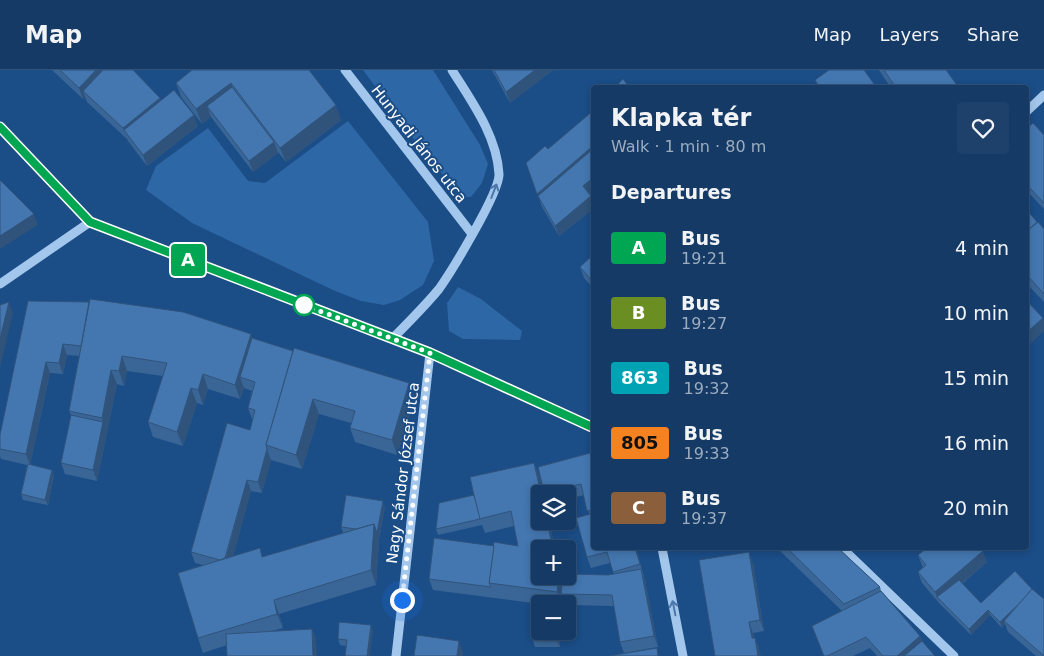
<!DOCTYPE html>
<meta charset="utf-8">
<style>
:root{--surface:#143a65;--page:#1d416b;--text:#f1f3f6;--muted:#9dadbf;--line:#335479}
body{margin:0;font-family:"DejaVu Sans",sans-serif;background:var(--page);color:var(--text);height:100vh;display:flex;flex-direction:column;font-size:19px;white-space:nowrap}
*{box-sizing:border-box;margin:0}
p{font-size:16px;color:var(--muted)}
.icon{flex:none;width:28px;height:28px;fill:none;stroke:currentColor;stroke-width:2;stroke-linecap:round;stroke-linejoin:round}
.map{position:relative;flex:1;overflow:hidden}
.details{position:absolute;left:591px;top:15px;width:438px;height:465px;display:flex;flex-direction:column;background:var(--surface);border-radius:5px;box-shadow:0 2px 8px #0003,0 0 0 1px var(--line)}
.details>*{flex:none}
.badge{padding:0 10px;border-radius:4px;font-size:18px;line-height:32px}
.tools{position:absolute;left:531px;top:415px;display:grid;gap:10px}
.tools a{display:grid;place-items:center;width:45px;height:45px;border-radius:5px;background:var(--surface);box-shadow:0 2px 8px #0003,0 0 0 1px var(--line);font-size:25px}
.you{position:absolute;width:25px;height:25px;margin:-12px;border:4px solid #fff;border-radius:50%;background:#1a73e8;box-shadow:0 0 0 8px #1a73e833}
.map>.badge{position:absolute;translate:-50% -50%;box-shadow:0 0 0 2px #fff}
h2{padding:0 20px;font-size:19px;line-height:45px}
.round{display:grid;place-items:center;flex:none;width:52px;height:52px;border-radius:5px;background:var(--page)}
.summary{display:flex;align-items:center;justify-content:space-between;height:85px;padding:0 20px}
h1{font-size:24px;font-weight:700;line-height:38px}
ul{padding:0;list-style:none}
li{display:flex;align-items:center;gap:15px;height:65px;padding:0 20px}
li div{flex:1}
li b{display:block;font-size:19px}
li em{font-style:normal}
li .badge{min-width:55px;font-weight:700;text-align:center}
header{display:flex;align-items:center;gap:30px;box-sizing:border-box;height:70px;padding:0 25px;background:var(--surface);border-bottom:1px solid var(--line)}
header strong{font-size:24px}
nav{display:flex;gap:28px;margin-inline-start:auto;font-size:18px}
.map>svg:first-child{display:block}
.green{fill:#2e67a5}
.lines{fill:none;stroke-linecap:round;stroke-linejoin:round}
.minor{stroke:#a3c6ec;stroke-width:9}
.wall{fill:#3a6697}
.shaded-wall{fill:#30537b}
.building{fill:#4477b0;stroke:#30537b}
.oneway{stroke:#4b77aa}
.line-casing{stroke:#fff;stroke-width:11}
.line{stroke:#00a651;stroke-width:8}
.walk{stroke:#fff;stroke-width:5;stroke-dasharray:0 9}
.stop-dot{fill:#fff;stroke:#00a651;stroke-width:2.5}
.labels{text-anchor:middle;stroke-width:4;stroke-linejoin:round;paint-order:stroke}
.street-label{font-size:15px;fill:#fff;stroke:#1b4d87}
</style>
<header>
<strong>Map</strong>
<nav><a>Map</a><a>Layers</a><a>Share</a></nav>
</header>
<div class="map">
<svg width="1044" height="586" viewBox="0 0 1044 586">
<rect width="100%" height="100%" fill="#1b4d87"/>
<g class="green">
<path d="M363,0h70l47,75 8,19 -6,19 -11,14h-10l-42,-51z"/>
<path d="M348,51l80,101 6,39 -11,24 -23,15 -16,5 -23,-4 -26,-10 -143,-68 -46,-33 10,-24 52,-38 40,53 17,2z"/>
<path d="M458,217l23,12 41,32 -2,9 -57,-1 -14,-8 -2,-28z"/>
</g>
<g class="lines">
<g class="minor">
<path d="M345,0l127,164"/>
<path d="M1026,42l18,-17"/>
<path d="M0,57l90,95 340,131 164,75"/>
<path d="M0,214l90,-62"/>
<path d="M392,269c16,-16 32,-32 47,-50 12,-17 61,-97 60,-115 -2,-38 -27,-72 -47,-104"/>
<path d="M662,478l21,108"/>
<path d="M842,478l112,108"/>
<path d="M396,586l34,-303"/>
</g>
</g>
<g class="wall">
<path d="M52,0h81l28,30 37,26 -51,40 -19,-25 -1,-2 -40,-37 -2,-5 -2,2z"/>
<path d="M192,0l149,50 -55,42 -8,-10v1l-25,19 -42,-55 -9,7 -21,-27 -5,-14z"/>
<path d="M492,0h61l-43,33z"/>
<path d="M879,0h67l13,18h-68z"/>
<path d="M1026,59l18,6v74l-18,-19z"/>
<path d="M548,79l42,45 4,9v5l-35,28 -17,-29 -16,-44z"/>
<path d="M1026,139l11,13 7,7v73l-18,-19z"/>
<path d="M594,184v35l-10,-11 -4,-11z"/>
<path d="M28,231l224,37 41,13 116,32 6,15 -18,57 -42,-13 -5,-14 1,-5 -32,-9 -17,55 -31,-9 -9,33 -11,-2 -18,65 30,1 81,-24h-1l-2,-6 44,-20 -6,32 -3,46 -97,29 4,14 -11,3 40,-2 4,11 -89,5 -24,8 -5,-15 5,-73 -8,-2 -4,-11 59,-122 3,-11h-1l-4,-11 4,-17 -8,-3 -4,11 -32,-10 -5,16 -6,-2 -14,43 -30,-9 -5,-15 15,-46 -36,-5 -3,15 -7,-2 -20,97 -32,-7 -4,-11 10,-48 -2,-4 10,-55 -12,-1 -4,19 -13,-1 -20,92 22,5 2,6 -6,29 -25,-5 -2,-6 6,-29 -26,-6 -1,-3v-21z"/>
<path d="M594,382v96h42l9,32 13,67 -34,6 -4,-11 -6,-36 -46,-1v-1h-3l-2,-4v4h-22l-108,-14 -4,-11 65,-33h24l-4,-20 -29,7 -3,-8 -44,10 -2,-6 38,-34 60,-32 6,15 3,16h-3v27h9l6,28 -15,27 68,-1 6,-1 -4,-11 -19,5 -4,-11 2,-43 -5,-19 -16,4v-5h-24v-2z"/>
<path d="M777,478h61l42,39 1,4 39,45 2,5 13,15h-58l-7,-8 -17,8h-29l-12,-30 30,-15z"/>
<path d="M918,485l69,7 -25,22 19,19 34,-32 29,85h-8l-28,-24 -3,-8 -3,4 -12,-13 -19,20 -32,-32 -17,-20 -4,-11 5,-4z"/>
<path d="M753,493l11,68 -11,2 1,5h1l4,10 -44,8z"/>
<path d="M568,536l3,5 1,23h-13l1,13h-25l-2,-6 7,-10h28z"/>
<path d="M373,561l-27,15 -6,-1 -2,-6z"/>
</g>
<g class="shaded-wall">
<path d="M96,0h15l-28,21 2,6 -2,2 -4,-11z"/>
<path d="M535,0h18l-43,33 -4,-11z"/>
<path d="M231,13l5,15 -29,8 4,11 -9,7 -6,-15z"/>
<path d="M160,28l4,11 -40,21 3,9 -4,-11z"/>
<path d="M336,35l5,15 -55,42 -6,-14z"/>
<path d="M194,45l4,11 -51,40 -4,-11z"/>
<path d="M274,72l4,11 -25,19 -4,-11z"/>
<path d="M594,75v15l-56,36 -1,-2z"/>
<path d="M594,107v14l-7,6 -4,-11z"/>
<path d="M591,126l3,7v5l-35,28 -4,-10z"/>
<path d="M34,144l4,11 -38,24v-13z"/>
<path d="M9,232l4,11 -13,55v-29z"/>
<path d="M1043,248l1,3v10l-18,17v-15z"/>
<path d="M251,264l5,15 -16,28 4,11 -4,11 -5,-14z"/>
<path d="M63,274l4,11 -4,19 -4,-11z"/>
<path d="M122,286l5,15 -3,15 -5,-15z"/>
<path d="M46,292l4,11 -20,92 -4,-11z"/>
<path d="M111,300l6,14 -20,97 -4,-11 10,-48 -1,-4z"/>
<path d="M203,304l5,15 -5,16 -5,-15z"/>
<path d="M409,313l6,15 -18,57 -5,-15z"/>
<path d="M191,318l6,15 -14,43 -6,-14z"/>
<path d="M313,329l6,15 -17,55 -6,-14z"/>
<path d="M267,379l4,11 -9,33 -4,-11z"/>
<path d="M534,393l6,15 3,16h-2z"/>
<path d="M52,400l2,6 -6,29 -3,-5z"/>
<path d="M247,410l4,11 -22,81 -4,-11z"/>
<path d="M383,431l2,6 -6,32 -3,46 -5,-15 3,-46z"/>
<path d="M547,451h2l6,28h-2z"/>
<path d="M635,478h1l8,27 -4,-11z"/>
<path d="M983,481l4,11 -46,39 -4,-4 2,6 -4,-11z"/>
<path d="M749,482l4,11 11,68 -4,-11z"/>
<path d="M641,499l4,11 13,67 -4,-11z"/>
<path d="M559,506h8l-6,18 2,6v4h-1l-5,-12z"/>
<path d="M1033,521l-29,30 1,3 -3,4 -2,-6z"/>
<path d="M274,530l5,14 4,14 -6,-14z"/>
<path d="M569,536l2,5 1,23 -2,-6z"/>
<path d="M988,540l2,5 -19,20 -2,-6z"/>
<path d="M749,552l4,11 3,16 -4,-11z"/>
<path d="M371,555l2,6 -3,25h-3z"/>
<path d="M312,559l4,11 1,16h-4z"/>
<path d="M557,561h1l1,3 1,13 -3,-6z"/>
<path d="M920,566l4,10 -11,10h-16z"/>
<path d="M755,568l4,10 2,8h-3z"/>
<path d="M459,571l4,11v4h-6z"/>
</g>
<g class="building">
<path d="M60,0h36l-17,18z"/>
<path d="M103,0h30l27,28 -37,30 -40,-37z"/>
<path d="M192,0h117l27,35 -56,43 -49,-65 -35,26 -20,-26z"/>
<path d="M494,0h41l-29,22z"/>
<path d="M829,0h35l13,18h-57l-5,-8z"/>
<path d="M884,0h62l13,18h-63z"/>
<path d="M623,9l7,9h-16z"/>
<path d="M232,17l42,55 -25,19 -42,-55z"/>
<path d="M174,20l20,25 -51,40 -19,-25z"/>
<path d="M594,40v35l-57,49 -11,-31 19,-17 3,3z"/>
<path d="M1033,53l11,12v68l-18,-19v-55z"/>
<path d="M594,78v29l-11,9 8,10 -36,30 -17,-30z"/>
<path d="M0,110l34,34 -34,22z"/>
<path d="M1026,139l11,13 -11,10z"/>
<path d="M1038,152l6,7v65l-18,-20v-42z"/>
<path d="M594,184v29l-14,-16z"/>
<path d="M90,229l93,13 68,22 -16,51 -32,-11 -5,16 -7,-2 -14,44 -29,-10 19,-59 -45,-7 -3,15 -8,-1 -9,48 -33,-7z"/>
<path d="M1026,230l17,18 -17,15z"/>
<path d="M28,231l61,1 -8,44 -18,-2 -4,19 -13,-1 -20,92 -26,-5v-14z"/>
<path d="M9,232l-9,37v-34z"/>
<path d="M252,268l41,13 -27,94 1,4 -9,33 -11,-2 -22,78 -5,2 -29,-8 36,-129 23,7 5,-20 -7,-2 7,-26 -15,-5z"/>
<path d="M294,278l115,35 -17,57 -42,-12 5,-17 -42,-12 -17,56 -30,-10z"/>
<path d="M71,345l32,7 -10,48 -32,-7z"/>
<path d="M594,382v57l-7,2 -6,-27 -37,8 -6,-25z"/>
<path d="M534,393l7,31h-1v27h7l6,28h-13v27h19l-2,16 -68,-9 5,-41 24,4 -7,-35 -32,8 -9,-42z"/>
<path d="M28,394l24,6 -7,30 -24,-6z"/>
<path d="M346,425l37,6 -6,32 -3,-9 -18,5 -15,-2z"/>
<path d="M474,425l6,24 -44,10 3,-26z"/>
<path d="M594,443v35h41l5,16 -27,8 -6,-20 -20,5 -11,-39z"/>
<path d="M374,454l-3,46 -97,30 3,14 -79,24 -20,-65 82,-25 2,9z"/>
<path d="M434,468l60,8 -5,37 2,4 -62,-8z"/>
<path d="M787,478h51l42,39 -36,17z"/>
<path d="M927,478h53l3,3 -48,41 -17,-20 8,-7 -8,-10z"/>
<path d="M749,482l11,68 -11,2 3,16h3l3,18h-43l-16,-96z"/>
<path d="M641,499l13,67 -34,6 -8,-47 -51,-1 2,-18h5v-2l40,1z"/>
<path d="M1015,501l17,18 -10,12 -22,21 -12,-12 -19,19 -32,-32 22,-17 22,23z"/>
<path d="M1032,519l12,10v55l-1,1 -39,-34z"/>
<path d="M881,521l39,45 -23,20h-14l-17,-19 -39,19h-3l-12,-30z"/>
<path d="M568,536h1l1,22h-2z"/>
<path d="M339,552l32,3 -4,31h-22l2,-16 -9,-1z"/>
<path d="M533,556h7v5h17v10h-24z"/>
<path d="M312,559l1,27h-86l-1,-22z"/>
<path d="M417,565l42,6 -2,15h-43z"/>
<path d="M922,571l13,15h-31z"/>
<path d="M657,578l1,8h-49z"/>
</g>
<defs><path id="oneway-shaft" d="M-6 0H5M1.5-3L5.5 0L1.5 3" fill="none" stroke-width="1.6" stroke-linecap="round" stroke-linejoin="round" transform="scale(1.25)"/></defs>
<g class="oneway">
<use href="#oneway-shaft" transform="translate(494 121) rotate(-69)"/>
<use href="#oneway-shaft" transform="translate(674 538) rotate(-101)"/>
</g>
<g class="lines">
<g class="line-casing">
<path id="line" d="M0,57l90,95 340,131 164,75"/>
</g>
<use href="#line" class="line"/>
<path class="walk" d="M304,235l126,48 -28,247"/>
</g>
<circle class="stop-dot" cx="304" cy="235" r="10"/>
<g class="labels">
<g class="street-label">
<text transform="translate(419 74) rotate(52)" y="5">Hunyadi János utca</text>
<text transform="translate(403 403) rotate(-83)" y="5">Nagy Sándor József utca</text>
</g>
</g>
</svg>
<div class="tools">
<a><svg class="icon" aria-label="layers" viewBox="0 0 24 24"><path d="M12 4l9 5-9 5-9-5zM3 14l9 5 9-5"/></svg></a>
<a>+</a>
<a>−</a>
</div>
<div class="you" style="left:402px;top:530px"></div>
<b class="badge" style="left:188px;top:190px;background:#00a651;color:#fff">A</b>
<section class="details">
<div class="summary"><div><h1>Klapka tér</h1><p>Walk · 1 min · 80 m</p></div><a class="round"><svg class="icon" aria-label="heart" viewBox="0 0 24 24"><path d="M12 20l-8-8c-3-5 5-10 8-4 3-6 11-1 8 4z"/></svg></a></div>
<h2>Departures</h2>
<ul>
<li><span class="badge" style="background:#00a651;color:#fff">A</span><div><b>Bus</b><p>19:21</p></div><em>4 min</em></li>
<li><span class="badge" style="background:#6b8e23;color:#fff">B</span><div><b>Bus</b><p>19:27</p></div><em>10 min</em></li>
<li><span class="badge" style="background:#00a3b4;color:#fff">863</span><div><b>Bus</b><p>19:32</p></div><em>15 min</em></li>
<li><span class="badge" style="background:#f58220;color:#111">805</span><div><b>Bus</b><p>19:33</p></div><em>16 min</em></li>
<li><span class="badge" style="background:#8b5e3c;color:#fff">C</span><div><b>Bus</b><p>19:37</p></div><em>20 min</em></li>
</ul>
</section>
</div>
